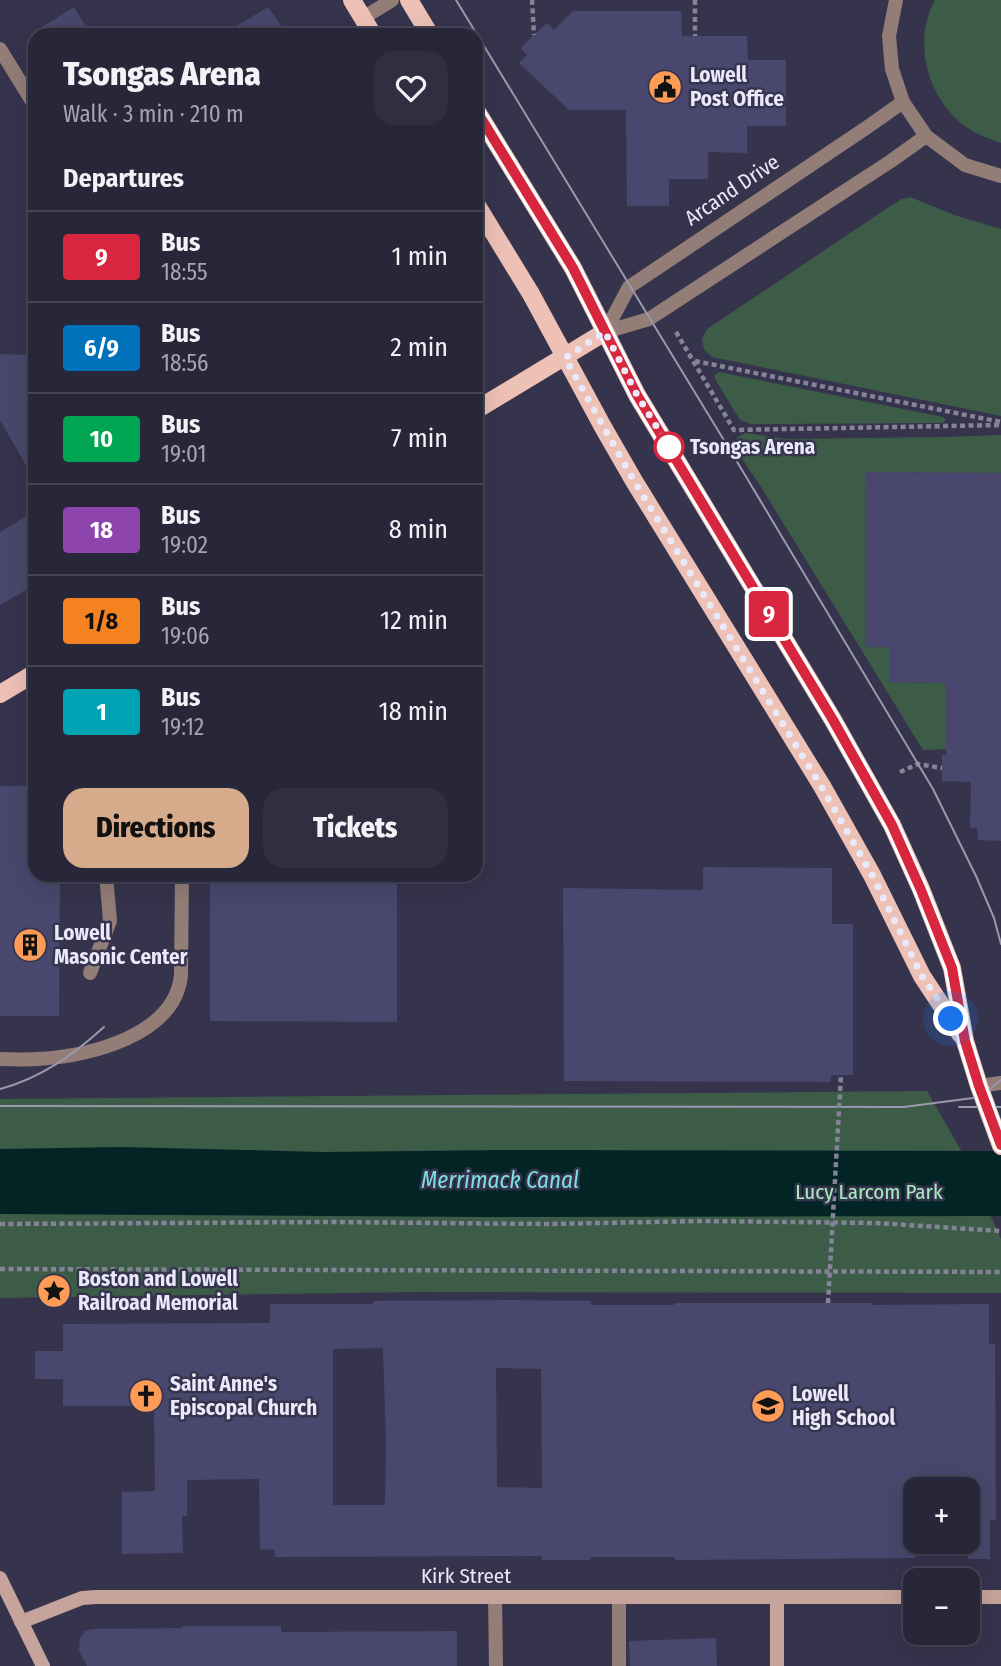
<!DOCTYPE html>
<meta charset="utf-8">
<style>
:root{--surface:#28273a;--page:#302f42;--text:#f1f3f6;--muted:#a5a5af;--line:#444454;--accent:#d6ab8b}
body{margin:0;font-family:"Fira Sans Condensed",sans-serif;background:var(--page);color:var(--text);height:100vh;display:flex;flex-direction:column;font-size:26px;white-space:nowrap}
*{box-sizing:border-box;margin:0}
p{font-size:23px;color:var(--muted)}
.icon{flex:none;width:38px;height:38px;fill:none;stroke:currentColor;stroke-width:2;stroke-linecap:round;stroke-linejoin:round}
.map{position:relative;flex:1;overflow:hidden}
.panel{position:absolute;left:28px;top:28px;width:455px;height:854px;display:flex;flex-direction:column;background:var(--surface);border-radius:21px;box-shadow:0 7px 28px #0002,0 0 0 2px var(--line)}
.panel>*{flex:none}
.badge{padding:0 14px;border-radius:5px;font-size:24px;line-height:46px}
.controls{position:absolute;left:903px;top:1477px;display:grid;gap:14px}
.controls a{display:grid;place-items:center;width:77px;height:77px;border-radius:14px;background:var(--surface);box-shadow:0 7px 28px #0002,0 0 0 2px var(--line);font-size:35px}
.you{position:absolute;width:35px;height:35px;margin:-18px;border:5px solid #fff;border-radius:50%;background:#1a73e8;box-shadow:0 0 0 10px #1a73e833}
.map>.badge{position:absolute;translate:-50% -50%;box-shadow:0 0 0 4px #fff}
h2{padding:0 35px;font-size:26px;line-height:63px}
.round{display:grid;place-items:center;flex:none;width:74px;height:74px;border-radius:21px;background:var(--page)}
.headline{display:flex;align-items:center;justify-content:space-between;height:119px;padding:0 35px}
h1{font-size:33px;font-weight:800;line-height:52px}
.action{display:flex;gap:14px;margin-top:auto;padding:14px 35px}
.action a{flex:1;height:80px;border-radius:21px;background:var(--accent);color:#111;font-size:28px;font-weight:800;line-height:80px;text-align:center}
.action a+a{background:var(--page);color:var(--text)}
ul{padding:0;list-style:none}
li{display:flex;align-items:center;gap:21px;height:91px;padding:0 35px;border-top:2px solid var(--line)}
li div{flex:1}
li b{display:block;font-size:26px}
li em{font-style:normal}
li .badge{min-width:77px;font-weight:700;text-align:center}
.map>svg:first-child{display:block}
.green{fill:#3c5c47}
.water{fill:#032425}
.building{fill:#49476d;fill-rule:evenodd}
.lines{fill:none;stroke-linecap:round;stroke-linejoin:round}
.path{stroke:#848398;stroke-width:4.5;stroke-dasharray:5 3.5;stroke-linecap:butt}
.lane{stroke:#937d77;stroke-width:14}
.street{stroke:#937d77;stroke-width:14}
.secondary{stroke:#c6a39b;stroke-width:14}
.primary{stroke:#edc1b6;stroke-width:18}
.tram{stroke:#9998ac;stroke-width:2}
.path-bridge{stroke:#848398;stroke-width:4.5;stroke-dasharray:5 3.5;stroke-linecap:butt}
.line-casing{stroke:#fff;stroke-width:16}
.line{stroke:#d7263d;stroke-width:10}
.walk{stroke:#e9e9f9;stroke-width:7;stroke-dasharray:0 12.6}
.stop-dot{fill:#fff;stroke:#d7263d;stroke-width:3.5}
.labels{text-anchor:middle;stroke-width:5;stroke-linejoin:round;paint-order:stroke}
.poi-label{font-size:21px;font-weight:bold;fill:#e9e9f9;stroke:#36344d;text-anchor:start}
.street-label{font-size:21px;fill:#e9e9f9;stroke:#36344d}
.stop-label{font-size:21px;font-weight:bold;fill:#e9e9f9;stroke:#36344d;text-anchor:start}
.park-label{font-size:21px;fill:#a7ecbf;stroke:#36344d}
.water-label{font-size:23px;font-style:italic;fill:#7de0e2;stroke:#36344d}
</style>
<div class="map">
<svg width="1001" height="1666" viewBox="0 0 1001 1666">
<rect width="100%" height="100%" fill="#36344d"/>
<g class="green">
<path d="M935,0h66v143c-10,-4 -21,-7 -30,-13 -42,-26 -60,-86 -36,-130z"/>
<path d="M910,197l47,19 44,13v187l-289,-59 -8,-8 -2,-10 5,-10 185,-124 10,-6z"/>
<path d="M719,372l224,45 3,3 -4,3 -191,1 -11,-4 -25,-41v-4z"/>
<path d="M746,433l40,6 158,-2 57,-2v38l-135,-1 -1,175h25l1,35 55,1v66l-23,1 -162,-263 -29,-43 7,-8z"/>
<path d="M927,1091l35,61 39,87v54l-583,-1 -418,6v-199z"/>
</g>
<path class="water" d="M121,1147l202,5 182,-2 496,1v65l-518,1 -483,-3v-65z"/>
<g class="building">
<path d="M74,7l17,28h-62z"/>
<path d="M268,7l20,28h-66z"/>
<path d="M573,11h108l1,25h65l1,24h38v66h-39v27l-39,-1v27h-39v27h-42l-1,-96h-57l-50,-47 8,-8 -6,-7 13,-13 13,-12 7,7z"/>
<path d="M0,354l35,1v126l-35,-61z"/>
<path d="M866,472l135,1v368l-23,-1 -1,-12h-7l1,-46 -29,-1v-26h4v-72l-56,-1v-35h-25z"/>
<path d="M35,511v74l-35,20v-73z"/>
<path d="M0,786h35v89h25l-1,141h-59z"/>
<path d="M703,867l129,1v56h21v151h-22v7l-267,-1 -1,-193 140,2z"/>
<path d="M210,875h187v147l-187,-1z"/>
<path d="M514,1300l77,1v4h83v-2h198v2l117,-1v40h6l1,176h-6v39h-22v-70h-53v69l-240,2v-3h-84l-1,3h-48v-4l-267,1v-7l-15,-1 -1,-70 -72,1v36h-5l1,37 -61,1v-62l33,-1 -1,-85h-91v-27h-28v-28h28v-27l207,-1v-19h103v-3zM383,1348l3,94 -1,63h-52v-156zM496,1368l45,1 1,119 -45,-1z"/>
<path d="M182,1626h99v6l176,-1v35h-370l-8,-16 1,-12 5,-7 7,-2 90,-1z"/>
<path d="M716,1638l1,28h-87l-1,-25z"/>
</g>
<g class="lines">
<g class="path">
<path d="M532,0l2,35"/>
<path d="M695,0v36"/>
<path d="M676,332l58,98 267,-5"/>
<path d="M695,361l306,61"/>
<path d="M900,772l18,-8 24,4"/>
<path d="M0,1224l329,-2 221,2 150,-3 176,2 125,8"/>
<path d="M0,1269l1001,3"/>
</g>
<g class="lane">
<path d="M0,49l35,57"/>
<path d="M90,973l20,-52 -4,-46"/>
<path d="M0,1059c13,0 26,1 38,0 51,-3 137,-23 143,-84l1,-100"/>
<path d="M619,1597v69"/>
</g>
<g class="street">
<path d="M896,0l-7,36 3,33 11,33 23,34 39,29 36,11"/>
<path d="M363,18l29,-18"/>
<path d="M605,332l24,-45 237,-159 37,-26"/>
<path d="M605,332l44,-13 242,-158 35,-25"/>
<path d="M979,1086l22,-3"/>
<path d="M495,1597l1,69"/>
</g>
<g class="secondary">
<path d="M0,1578l43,88"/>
<path d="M968,1597h33"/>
<path d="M21,1622l61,-24 14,-1h819"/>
<path d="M777,1666v-69"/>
</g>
<g class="primary">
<path d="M352,0l21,35"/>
<path d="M409,0l21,35"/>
<path d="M476,110l97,158 64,127 196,325 59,105 29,64 31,79 13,73 14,45 22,60"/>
<path d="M476,204l55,90 72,133 31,54 188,305 50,89 50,101 39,59"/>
<path d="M476,410l129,-78"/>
<path d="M0,694l35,-21"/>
</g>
<g class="tram">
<path d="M456,0l280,460 197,329 43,87 18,42 7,26"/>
<path d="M0,1089c41,-11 73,-34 104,-62"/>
<path d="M0,1106l904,1 69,-9 10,-3 18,-15"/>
<path d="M959,1107h42"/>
</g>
<path class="path-bridge" d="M828,1303l13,-228"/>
</g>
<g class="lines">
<g class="line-casing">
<path id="line" d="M476,110l97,158 64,127 196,325 59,105 29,65 31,78 13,73 14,45 22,59"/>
</g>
<use href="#line" class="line"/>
<path class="walk" d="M669,447l-32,-52 -32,-63 -40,26 69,123 187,305 51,89 50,101 29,43"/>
</g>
<defs>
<g id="civic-disc" transform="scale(1.75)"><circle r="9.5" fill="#fe9c57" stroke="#36344d"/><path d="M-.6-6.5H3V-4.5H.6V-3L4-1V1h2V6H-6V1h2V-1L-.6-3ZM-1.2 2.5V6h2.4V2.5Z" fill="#111"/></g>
<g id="building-disc" transform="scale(1.75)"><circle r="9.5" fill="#fe9c57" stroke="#36344d"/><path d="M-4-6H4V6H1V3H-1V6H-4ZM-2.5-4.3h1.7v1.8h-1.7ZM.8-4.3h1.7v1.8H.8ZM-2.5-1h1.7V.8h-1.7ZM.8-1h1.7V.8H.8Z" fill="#111"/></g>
<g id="sight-disc" transform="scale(1.75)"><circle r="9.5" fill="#fe9c57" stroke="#36344d"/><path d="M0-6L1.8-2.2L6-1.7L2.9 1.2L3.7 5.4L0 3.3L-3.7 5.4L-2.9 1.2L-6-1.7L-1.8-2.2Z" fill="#111"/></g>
<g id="church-disc" transform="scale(1.75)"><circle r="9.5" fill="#fe9c57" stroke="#36344d"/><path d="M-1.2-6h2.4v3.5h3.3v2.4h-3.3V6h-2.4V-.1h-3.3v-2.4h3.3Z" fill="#111"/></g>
<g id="school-disc" transform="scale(1.75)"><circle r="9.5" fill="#fe9c57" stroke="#36344d"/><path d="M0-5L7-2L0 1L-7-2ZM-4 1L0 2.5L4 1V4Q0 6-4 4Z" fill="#111"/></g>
</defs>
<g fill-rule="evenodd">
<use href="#civic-disc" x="665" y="87"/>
<use href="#building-disc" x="30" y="945"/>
<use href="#sight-disc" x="54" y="1291"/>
<use href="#church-disc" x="146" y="1396"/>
<use href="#school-disc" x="768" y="1406"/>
</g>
<circle class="stop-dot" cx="669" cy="447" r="14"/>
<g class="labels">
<g class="poi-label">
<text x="690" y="82">Lowell<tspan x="690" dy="24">Post Office</tspan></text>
<text x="54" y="940">Lowell<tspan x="54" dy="24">Masonic Center</tspan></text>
<text x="78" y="1286">Boston and Lowell<tspan x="78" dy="24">Railroad Memorial</tspan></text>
<text x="170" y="1391">Saint Anne's<tspan x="170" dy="24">Episcopal Church</tspan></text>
<text x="792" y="1401">Lowell<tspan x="792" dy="24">High School</tspan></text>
</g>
<g class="street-label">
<text transform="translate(732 190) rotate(-34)" y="7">Arcand Drive</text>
<text x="466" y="1583">Kirk Street</text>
</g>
<g class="stop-label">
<text x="690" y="454">Tsongas Arena</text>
</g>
<g class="park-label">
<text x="869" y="1199">Lucy Larcom Park</text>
</g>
<g class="water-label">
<text x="500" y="1188">Merrimack Canal</text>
</g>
</g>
</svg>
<div class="controls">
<a>+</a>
<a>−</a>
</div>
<div class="you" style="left:951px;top:1019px"></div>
<b class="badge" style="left:769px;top:614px;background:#d7263d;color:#fff">9</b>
<section class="panel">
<div class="headline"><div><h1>Tsongas Arena</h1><p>Walk · 3 min · 210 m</p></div><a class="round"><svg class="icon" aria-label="heart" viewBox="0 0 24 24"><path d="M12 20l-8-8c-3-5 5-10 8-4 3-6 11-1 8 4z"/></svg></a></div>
<h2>Departures</h2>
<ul>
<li><span class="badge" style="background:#d7263d;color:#fff">9</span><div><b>Bus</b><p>18:55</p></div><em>1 min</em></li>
<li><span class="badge" style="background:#0072bc;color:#fff">6/9</span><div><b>Bus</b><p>18:56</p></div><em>2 min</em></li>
<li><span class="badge" style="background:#00a651;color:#fff">10</span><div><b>Bus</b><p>19:01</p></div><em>7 min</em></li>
<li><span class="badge" style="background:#8e44ad;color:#fff">18</span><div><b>Bus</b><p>19:02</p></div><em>8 min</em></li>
<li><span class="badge" style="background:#f58220;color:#111">1/8</span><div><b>Bus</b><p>19:06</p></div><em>12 min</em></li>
<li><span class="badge" style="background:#00a3b4;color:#fff">1</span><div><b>Bus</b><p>19:12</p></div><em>18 min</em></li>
</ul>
<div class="action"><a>Directions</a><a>Tickets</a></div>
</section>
</div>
